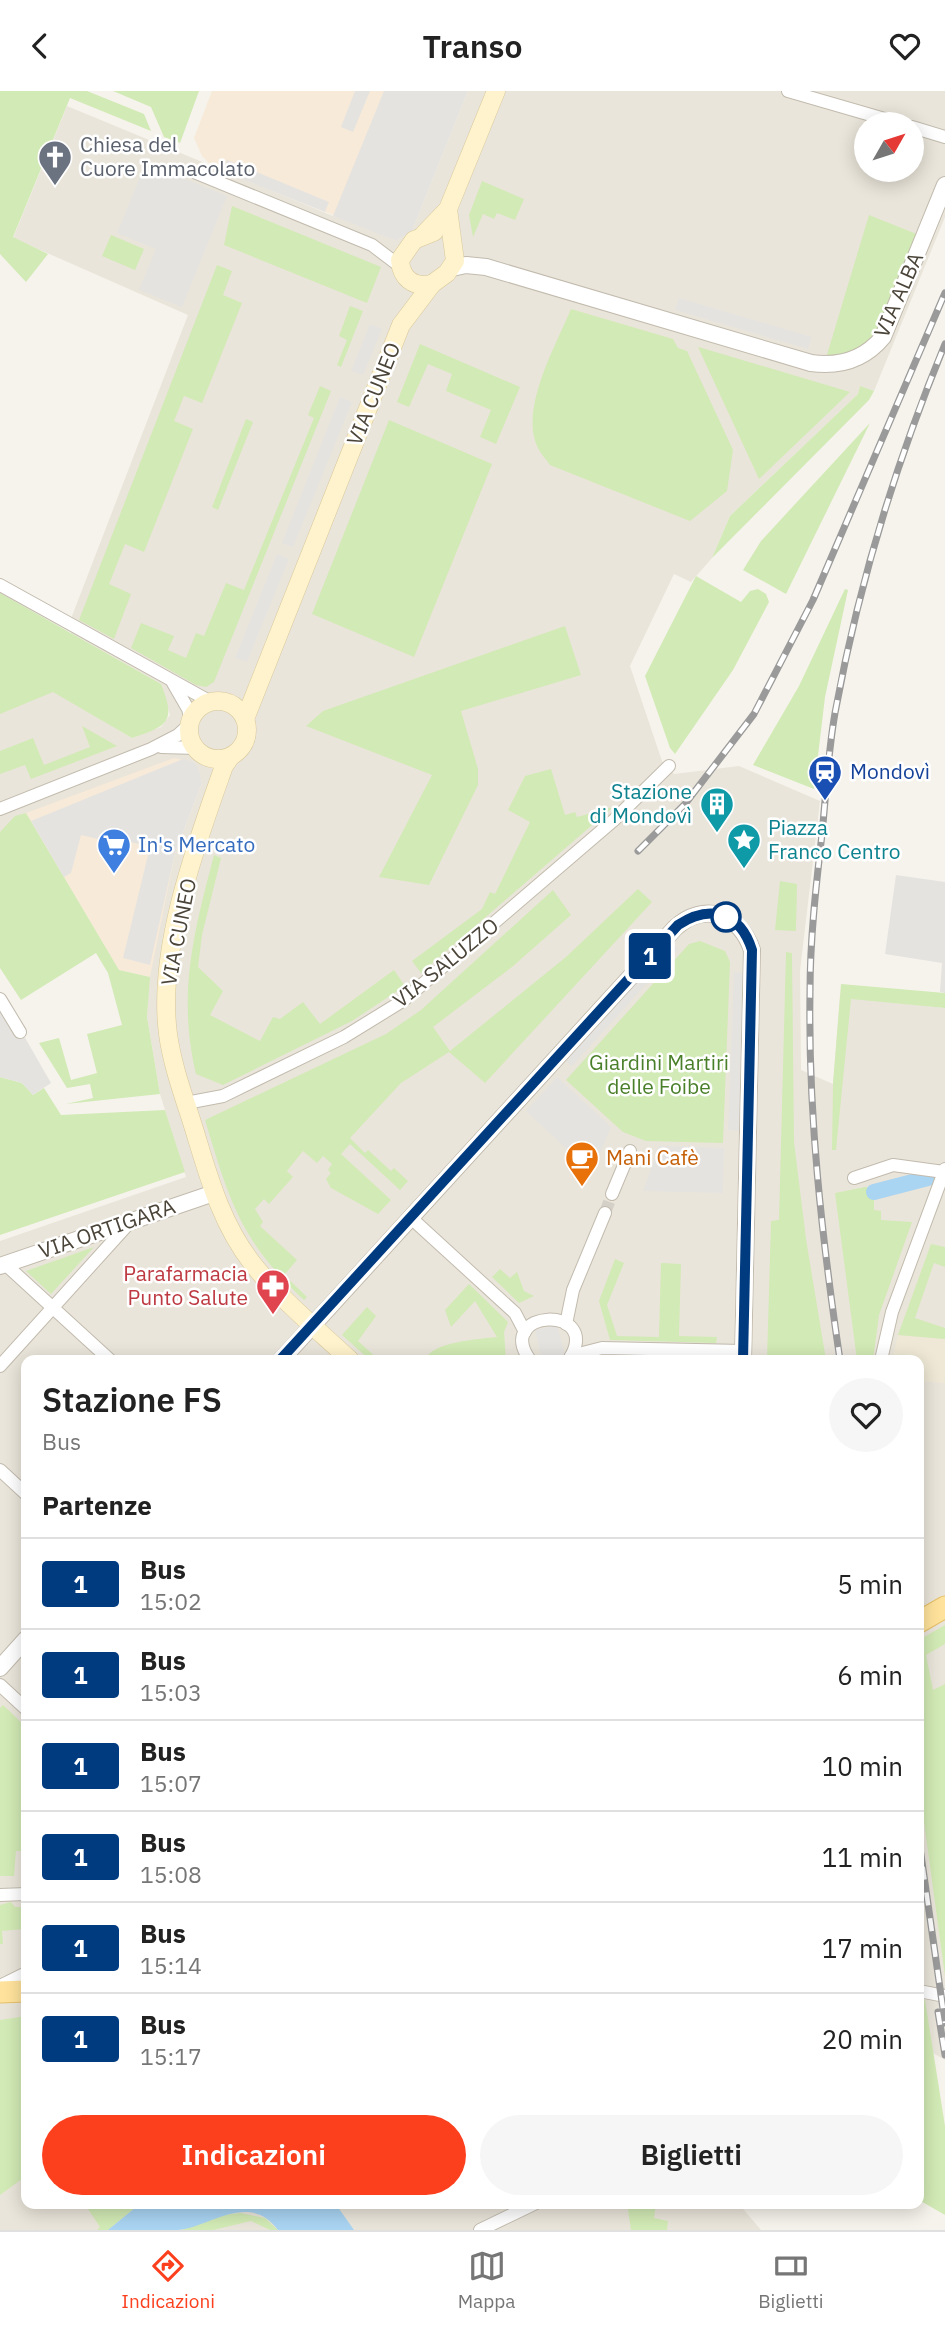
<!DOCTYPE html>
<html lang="it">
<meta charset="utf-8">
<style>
:root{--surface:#fff;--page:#f6f6f6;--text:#222;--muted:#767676;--line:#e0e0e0;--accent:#fc3f1d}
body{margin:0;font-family:"IBM Plex Sans",sans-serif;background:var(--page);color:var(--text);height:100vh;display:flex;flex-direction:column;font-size:26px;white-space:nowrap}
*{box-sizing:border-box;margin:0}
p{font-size:23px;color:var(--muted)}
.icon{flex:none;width:38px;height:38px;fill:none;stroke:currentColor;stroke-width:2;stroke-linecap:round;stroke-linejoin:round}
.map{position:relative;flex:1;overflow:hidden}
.side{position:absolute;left:21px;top:1264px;width:903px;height:854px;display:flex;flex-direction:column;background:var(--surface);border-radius:14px;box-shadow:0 4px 18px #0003}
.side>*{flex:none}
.badge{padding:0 14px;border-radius:5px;font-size:24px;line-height:46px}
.needle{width:46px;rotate:51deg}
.fabs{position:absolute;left:854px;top:21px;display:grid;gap:14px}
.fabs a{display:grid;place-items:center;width:70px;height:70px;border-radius:50%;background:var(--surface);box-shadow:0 4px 18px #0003;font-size:35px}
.map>.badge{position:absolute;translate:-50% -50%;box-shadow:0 0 0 4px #fff}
h2{padding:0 21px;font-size:26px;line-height:63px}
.round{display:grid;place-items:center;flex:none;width:74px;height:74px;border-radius:37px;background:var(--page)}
.summary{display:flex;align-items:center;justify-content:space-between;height:119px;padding:0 21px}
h1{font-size:33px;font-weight:600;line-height:52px}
.primary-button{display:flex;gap:14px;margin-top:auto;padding:14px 21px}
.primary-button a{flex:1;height:80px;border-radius:42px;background:var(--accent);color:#fff;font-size:28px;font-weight:600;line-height:80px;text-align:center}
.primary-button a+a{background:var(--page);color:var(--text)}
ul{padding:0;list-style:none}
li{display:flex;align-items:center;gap:21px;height:91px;padding:0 21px;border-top:2px solid var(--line)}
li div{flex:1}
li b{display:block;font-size:26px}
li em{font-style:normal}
li .badge{min-width:77px;font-weight:700;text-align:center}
header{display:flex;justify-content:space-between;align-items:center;height:91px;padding:0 21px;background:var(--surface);font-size:32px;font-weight:600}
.dock{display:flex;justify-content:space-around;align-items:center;height:98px;border-top:2px solid var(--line);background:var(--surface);font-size:19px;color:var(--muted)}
.dock a{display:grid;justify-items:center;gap:4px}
.dock .selected{color:var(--accent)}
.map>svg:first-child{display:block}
.residential{fill:#eae5da;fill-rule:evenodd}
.commercial{fill:#f7ead8}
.education{fill:#efe8d6}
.green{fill:#d2eab5}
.parking{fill:#e5e3e0}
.water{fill:#a9d4f2}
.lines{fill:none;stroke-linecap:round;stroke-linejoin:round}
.canal{stroke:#a9d4f2;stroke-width:16}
.minor-tunnel{stroke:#d4d0c8;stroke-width:12;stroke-dasharray:12 6;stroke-linecap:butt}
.minor-casing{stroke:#c2bbae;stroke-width:14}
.tertiary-casing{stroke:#c2bbae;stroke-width:18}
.secondary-casing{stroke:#d6c79b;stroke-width:19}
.primary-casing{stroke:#e6c16a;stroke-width:23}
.minor{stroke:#fff;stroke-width:12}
.tertiary{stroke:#fff;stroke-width:16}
.secondary{stroke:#fff3cd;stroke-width:18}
.primary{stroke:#ffe39c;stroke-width:21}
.rail-casing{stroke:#9a9a9a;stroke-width:7}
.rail{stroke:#fff;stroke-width:4.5;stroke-dasharray:13;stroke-linecap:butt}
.line-casing{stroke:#fff;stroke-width:16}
.line{stroke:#003b80;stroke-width:10}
.stop-dot{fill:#fff;stroke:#003b80;stroke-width:3.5}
.labels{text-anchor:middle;stroke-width:5;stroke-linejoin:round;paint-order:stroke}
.worship-label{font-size:21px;fill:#5b616d;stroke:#fff;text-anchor:start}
.street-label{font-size:21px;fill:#4b4439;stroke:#fff}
.transit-label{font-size:21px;fill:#164399;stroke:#fff;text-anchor:start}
.culture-label{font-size:21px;fill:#0d838f;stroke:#fff;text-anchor:end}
.shop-label{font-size:21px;fill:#366cbe;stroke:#fff;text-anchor:start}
.park-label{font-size:21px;fill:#4a7f2a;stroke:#fff}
.food-label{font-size:21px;fill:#c56008;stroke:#fff;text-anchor:start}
.health-label{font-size:21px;fill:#be3a42;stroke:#fff;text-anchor:end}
</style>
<header><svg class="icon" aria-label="back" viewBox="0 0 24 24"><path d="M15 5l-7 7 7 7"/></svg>Transo<svg class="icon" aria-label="heart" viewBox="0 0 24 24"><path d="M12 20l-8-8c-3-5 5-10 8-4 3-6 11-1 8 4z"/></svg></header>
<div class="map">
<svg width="945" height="2139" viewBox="0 0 945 2139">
<rect width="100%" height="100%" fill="#f6f3ec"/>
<path class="residential" d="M468,0h477v126l-71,174 -14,-4 -2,7 -128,122 -18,42 -21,24 -17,-8 -44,92 32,95 12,13 65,-8 81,35 -20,170 1,99 32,14 7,-87 105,11v1052l-26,-15v-685h-893v843h712l23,27h-761v-989l186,-64 -26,-83 -13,-77 3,-52 25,-112 27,-70 -171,38 -5,-8 -26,19v-172l132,78 29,-11 9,-12 -9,-31 -90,-51 1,-17 116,-301 -175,-77 54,-132 266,110 79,15zM866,33h46v46h-46z"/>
<g class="commercial">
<path d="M212,0h256l-56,140 -16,10 -186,-77 -8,-8 -8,-18z"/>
<path d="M174,667l20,4 5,7 3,14 -27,70 -25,124 -31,-7 -93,-157z"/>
</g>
<path class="education" d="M898,1244l47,4v44l-26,-2v-21h-27z"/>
<g class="green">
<path d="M0,0h87l57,23 7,17 -81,-33 -57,139 35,17 -22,28 -26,-28z"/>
<path d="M113,0h86l-19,52 -16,-6 -13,-30z"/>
<path d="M482,90l42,18 -9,21 -18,-7 -3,6 -11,-5 -10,23 -4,-22z"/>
<path d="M232,115l149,61 -14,36 -143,-58z"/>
<path d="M869,124l50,20 -41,98 -25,20 -27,5z"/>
<path d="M111,144l33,14 -9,21 -33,-14z"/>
<path d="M217,174l15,6 -9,24 19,8 -40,100 -18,-7 -10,25 19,8 -49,123 -19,-8 -16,40 22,10 -17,45 -35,-19z"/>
<path d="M350,215l13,5 -22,56 -4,-2 10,-25 -8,-4z"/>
<path d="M571,218l102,30 5,9 9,3 46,99 -6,41 -37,30 -140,-56c-4,-6 -10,-12 -13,-19 -17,-38 19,-101 34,-137z"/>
<path d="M420,253l100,43 -24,57 -16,-7 11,-27 -45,-19 6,-17 -24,-10 -19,43 -12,-5z"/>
<path d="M698,256l4,1 148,44 -91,87z"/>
<path d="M320,295l11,5 -117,291 -8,5 -10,-2 -65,-37 10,-25 33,13 -6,14 18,8 10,-25 8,3 22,-53 18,7 70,-172 -6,-3z"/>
<path d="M860,295l14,5 -5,9 -157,158 18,-42 128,-122z"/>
<path d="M246,328l7,3 -35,88 -6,-3z"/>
<path d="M389,329l103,44 -78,193 -102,-43z"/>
<path d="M870,332l-84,171 -43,-24 18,-29z"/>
<path d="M696,485l45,26 9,-11 8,-2 8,5 3,8 -36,68 -58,84 -5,-6 -25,-72z"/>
<path d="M845,498l3,1 -23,107 -11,92 -61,-24 46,-79z"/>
<path d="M0,502l161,91c15,37 8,42 -29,54l-79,-46 -53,22z"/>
<path d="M565,535l16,49 -120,36 17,58v16l-49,100 -50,-8 53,-102 -126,-49 17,-15z"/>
<path d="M82,635l35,20 -86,33 -6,-14 -25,9v-23l33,-13 11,27 46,-18z"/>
<path d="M551,678l14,46 10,-3 2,5 36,-10 -192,166 -9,-12 70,-52 8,-17 5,2 35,-72 -22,-12 17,-34z"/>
<path d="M26,722l93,157 31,7 -3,40 13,77 -94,10 27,-6 -3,-14 -23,4 -28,-45 20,-5 12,42 26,-7 -10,-39 35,-9 -14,-52 -12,-20 -75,47 -21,-32v-136l15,-16z"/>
<path d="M214,764l7,3 -19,77 -4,32 25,24 -13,24 50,26 13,-24 7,2 23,-17 17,22 74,-54 11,16 -53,35 -129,64 -27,-11c-19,-80 -2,-142 18,-219z"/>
<path d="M780,790l17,3 -1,47 -21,-1z"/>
<path d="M638,798l14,13 -167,181 -36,-31 -48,31 -51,55 15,15 3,-3 23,21 3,-3 14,13 -8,9 -50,-46 -9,10 50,46 -13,14 -47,-26 -5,-9 5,-6 -3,-3 4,-6 -9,-8 -6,7 -14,-12 -16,20 6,6 -24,27 -5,-5 -9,10 8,13 -3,4 37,34 -13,15 23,22 -3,3c-63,-58 -75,-100 -99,-180l181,-86 35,-24 132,-120 18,25 -59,52 -79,60 17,24 116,-94z"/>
<path d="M700,850l25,10 5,11 -7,181 -77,-2 -23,-9 -57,-52 123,-136z"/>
<path d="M786,861l6,1 2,189 12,97 20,121h-59l4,-139 8,-1z"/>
<path d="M841,893l104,9v15l-94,-9 -15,151h-4l1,-66z"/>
<path d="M0,986l22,6 11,12 11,-7 17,27 104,-5 20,62 -185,63z"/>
<path d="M865,1096l9,1v22l7,1v9l31,2 -33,93 -6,45h-16l-22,-167z"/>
<path d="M931,1153l14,3v20l-11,-4 -19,55 30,10v11l-47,-4z"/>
<path d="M94,1156l-43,47 -25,-23z"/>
<path d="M615,1168l9,4 -17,42 10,31 42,1 2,-74 20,1 -2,72 38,1 -1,6 -106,-3 -11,-39z"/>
<path d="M500,1178l10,9 7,-6 7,19 10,5 -15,7 -27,-26z"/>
<path d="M469,1193l39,38 -4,10 2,28h-81c6,-18 54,-21 72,-23l-22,-36 -24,26 -6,-17z"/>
<path d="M367,1216l9,9 -18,25 21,19h-9l-28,-25z"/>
<path d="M945,1534v19l-19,11 7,35 12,-6v292l-26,-191v-145z"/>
<path d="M3,1614l23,22v124h-10l-2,25h-14v-168z"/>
<path d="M11,1811l4,5h11v25l-3,-3 -21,2 1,13h-3v-39z"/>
<path d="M919,1908l6,1 20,126v89l-26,-15z"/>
<path d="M26,1925v160l-26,19v-175z"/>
<path d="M84,2112h57l-33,27h-11l3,-3z"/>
<path d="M627,2112h29l-2,15 14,3 -1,9h-36z"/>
<path d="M240,2122l25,5 13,12h-8l-19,-9 -38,9h-31l36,-14z"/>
</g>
<g class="parking">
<path d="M355,0h15l-17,41 -12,-5z"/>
<path d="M384,0h84l-56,140 -16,10 -63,-25z"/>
<path d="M227,69l102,42 -4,10 -103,-41z"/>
<path d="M146,72l81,33 -45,111 -43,-17 17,-41 -39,-16z"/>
<path d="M679,207l133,39 -4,12 -133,-39z"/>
<path d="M370,233l12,5 -19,46 -12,-4z"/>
<path d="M340,306l12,5 -59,145 -11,-4z"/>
<path d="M277,463l12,5 -42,103 -12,-4z"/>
<path d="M183,668l11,3 5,7 3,14 -27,70 -25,112 -27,-7 27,-111 -50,-13 -2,5 -17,-4 -10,38 -7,4 -33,-56z"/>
<path d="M896,784l49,7v111l-5,-1 2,-29 -57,-9z"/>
<path d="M669,850l9,8 -106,117 -9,-8z"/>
<path d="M734,881l13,1 -6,158 -13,-1z"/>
<path d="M0,921l13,21 7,-4 31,54 -18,12 -11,-12 -22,-6z"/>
<path d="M557,986l54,50 -19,45 -66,-61z"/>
<path d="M659,1055l65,2 -1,45 -80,-2z"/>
<path d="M557,1234l8,30 -23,5 -7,-30z"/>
</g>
<path class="water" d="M141,2112h194l19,27h-76c-29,-39 -68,-3 -100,0 -23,0 -47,0 -70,0z"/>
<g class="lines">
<path class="canal" d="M874,1101l54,-14"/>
<path class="minor-tunnel" d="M605,1122l7,-19"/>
<g class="minor-casing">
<g id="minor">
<path d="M788,0l114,33"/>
<path d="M912,36l33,10"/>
<path d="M194,81l178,73 29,22"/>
<path d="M0,494l211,117"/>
<path d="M173,592l15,26 3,11"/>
<path d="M161,656l36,1"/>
<path d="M0,718l151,-60 27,-14 12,-11"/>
<path d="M0,908l20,33"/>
<path d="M186,1012l37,-7 121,-59 60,-37 210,-180 55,-54"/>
<path d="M854,1087l39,-13 51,7"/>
<path d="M612,1103l18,-43"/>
<path d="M410,1126l105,96 10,19"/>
<path d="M5,1173l105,96"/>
<path d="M566,1233l7,-34 32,-77"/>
<path d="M571,1265l31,-8 141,3"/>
<path d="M530,1269c-37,-51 72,-56 40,-2"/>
<path d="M881,1269l11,-48 53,-143"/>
<path d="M0,1275l131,-145"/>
<path d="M0,1379l26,24"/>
<path d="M0,1594l26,24"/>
<path d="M0,1804l26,-1"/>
<path d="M0,1895l26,-13"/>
<path d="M919,1900l26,5"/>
<path d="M480,2139l56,-27"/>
</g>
</g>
<g class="tertiary-casing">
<g id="tertiary">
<path d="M452,177l14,-3 20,2 325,96c29,4 53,-3 72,-26l62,-152"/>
<path d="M0,1175l214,-73"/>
<path d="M281,1269l394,-432c29,-27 65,-14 77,22l-9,410"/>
<path d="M0,1577l26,-29"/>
</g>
</g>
<g class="secondary-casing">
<g id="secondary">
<path d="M424,143l24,-25 48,-118"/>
<path d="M432,193c-19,4 -31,-6 -32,-24l14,-20 20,-8"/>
<circle cx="218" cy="639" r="29"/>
<path d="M245,628l156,-394 31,-41 15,-11 8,-12 -7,-52"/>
<path d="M231,665l-7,10c-28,79 -67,183 -56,268 5,37 20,73 30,108 13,43 26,85 54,121 28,36 65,66 98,97"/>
</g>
</g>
<g class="primary-casing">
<g id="primary">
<path d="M919,1531l26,-15"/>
<path d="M0,1901l26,-1"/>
</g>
</g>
<use href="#minor" class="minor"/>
<use href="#tertiary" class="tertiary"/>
<use href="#secondary" class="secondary"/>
<use href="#primary" class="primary"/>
<g class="rail-casing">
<g id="rail">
<path d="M638,760l47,-47 69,-90 59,-114 132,-307"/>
<path d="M840,1269c-18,-122 -32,-245 -30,-368 0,-53 6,-106 12,-158 4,-40 6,-81 13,-121 23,-126 61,-251 110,-369"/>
<path d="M919,1750l26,182"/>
<path d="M938,1921l7,43"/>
</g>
</g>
<use href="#rail" class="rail"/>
</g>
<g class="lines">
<g class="line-casing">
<path id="line" d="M280,1269l398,-435c32,-21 62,-13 74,25l-9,410"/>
</g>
<use href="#line" class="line"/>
</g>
<defs>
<g id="church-pin" transform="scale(1.75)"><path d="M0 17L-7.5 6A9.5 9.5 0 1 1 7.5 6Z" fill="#6b7280" stroke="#fff"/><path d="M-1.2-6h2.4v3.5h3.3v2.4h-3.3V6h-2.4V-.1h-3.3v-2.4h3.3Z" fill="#fff"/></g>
<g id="station-pin" transform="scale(1.75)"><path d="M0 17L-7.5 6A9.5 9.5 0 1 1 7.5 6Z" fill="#1a4fb4" stroke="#fff"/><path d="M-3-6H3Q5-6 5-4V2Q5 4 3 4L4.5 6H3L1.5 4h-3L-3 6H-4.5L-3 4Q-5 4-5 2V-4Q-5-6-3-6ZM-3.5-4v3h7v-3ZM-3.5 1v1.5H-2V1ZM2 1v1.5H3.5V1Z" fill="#fff"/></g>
<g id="building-pin" transform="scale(1.75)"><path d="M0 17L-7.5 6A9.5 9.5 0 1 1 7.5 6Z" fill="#0f9aa8" stroke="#fff"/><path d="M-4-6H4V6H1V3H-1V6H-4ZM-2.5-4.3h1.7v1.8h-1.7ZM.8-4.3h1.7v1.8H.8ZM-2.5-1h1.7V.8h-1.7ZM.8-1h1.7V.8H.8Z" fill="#fff"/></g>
<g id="sight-pin" transform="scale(1.75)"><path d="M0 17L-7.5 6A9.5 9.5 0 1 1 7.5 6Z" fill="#0f9aa8" stroke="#fff"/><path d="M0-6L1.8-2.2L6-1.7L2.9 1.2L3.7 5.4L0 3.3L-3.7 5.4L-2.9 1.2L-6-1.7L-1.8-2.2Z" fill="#fff"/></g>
<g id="supermarket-pin" transform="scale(1.75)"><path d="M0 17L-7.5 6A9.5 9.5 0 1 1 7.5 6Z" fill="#3f7fe0" stroke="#fff"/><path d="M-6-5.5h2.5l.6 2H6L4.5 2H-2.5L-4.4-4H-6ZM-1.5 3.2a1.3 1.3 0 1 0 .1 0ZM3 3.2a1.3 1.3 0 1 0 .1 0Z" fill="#fff"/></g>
<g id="cafe-pin" transform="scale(1.75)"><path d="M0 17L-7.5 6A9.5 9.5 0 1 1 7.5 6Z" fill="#e8710a" stroke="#fff"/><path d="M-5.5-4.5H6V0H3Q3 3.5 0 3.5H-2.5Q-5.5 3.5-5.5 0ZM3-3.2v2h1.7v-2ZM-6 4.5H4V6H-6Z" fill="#fff"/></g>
<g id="pharmacy-pin" transform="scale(1.75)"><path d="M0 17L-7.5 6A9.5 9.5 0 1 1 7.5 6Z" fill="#e0444e" stroke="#fff"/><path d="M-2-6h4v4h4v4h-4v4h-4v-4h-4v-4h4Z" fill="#fff"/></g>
</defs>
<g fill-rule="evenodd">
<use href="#church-pin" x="55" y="66"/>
<use href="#station-pin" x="825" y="681"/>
<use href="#building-pin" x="717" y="713"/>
<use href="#sight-pin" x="744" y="749"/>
<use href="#supermarket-pin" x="114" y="754"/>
<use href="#cafe-pin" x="582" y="1067"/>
<use href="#pharmacy-pin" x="273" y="1195"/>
</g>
<circle class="stop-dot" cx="726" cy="826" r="14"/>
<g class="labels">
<g class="worship-label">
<text x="80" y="61">Chiesa del<tspan x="80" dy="24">Cuore Immacolato</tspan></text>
</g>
<g class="street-label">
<text transform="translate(899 204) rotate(-66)" y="7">VIA ALBA</text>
<text transform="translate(374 303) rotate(-68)" y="7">VIA CUNEO</text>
<text transform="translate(179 841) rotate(-79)" y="7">VIA CUNEO</text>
<text transform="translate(446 872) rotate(-39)" y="7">VIA SALUZZO</text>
<text transform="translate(107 1138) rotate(-19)" y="7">VIA ORTIGARA</text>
</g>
<g class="transit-label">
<text x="850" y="688">Mondovì</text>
</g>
<g class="culture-label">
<text x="692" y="708">Stazione<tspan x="692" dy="24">di Mondovì</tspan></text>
<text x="768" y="744" text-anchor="start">Piazza<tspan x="768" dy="24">Franco Centro</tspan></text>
</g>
<g class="shop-label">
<text x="138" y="761">In's Mercato</text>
</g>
<g class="park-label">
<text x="659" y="979">Giardini Martiri<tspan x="659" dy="24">delle Foibe</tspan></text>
</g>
<g class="food-label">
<text x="606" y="1074">Mani Cafè</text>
</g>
<g class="health-label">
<text x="248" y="1190">Parafarmacia<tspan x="248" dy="24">Punto Salute</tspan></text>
</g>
</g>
</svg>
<div class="fabs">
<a><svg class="needle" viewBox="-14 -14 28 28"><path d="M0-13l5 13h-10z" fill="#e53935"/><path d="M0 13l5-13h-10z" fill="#767676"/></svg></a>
</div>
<b class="badge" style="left:650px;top:865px;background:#003b80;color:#fff">1</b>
<section class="side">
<div class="summary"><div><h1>Stazione FS</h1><p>Bus</p></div><a class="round"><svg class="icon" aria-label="heart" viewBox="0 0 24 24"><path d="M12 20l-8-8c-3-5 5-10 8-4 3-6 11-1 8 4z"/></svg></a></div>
<h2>Partenze</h2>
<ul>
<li><span class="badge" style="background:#003b80;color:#fff">1</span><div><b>Bus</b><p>15:02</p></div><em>5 min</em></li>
<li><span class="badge" style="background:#003b80;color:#fff">1</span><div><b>Bus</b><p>15:03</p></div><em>6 min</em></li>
<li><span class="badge" style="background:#003b80;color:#fff">1</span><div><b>Bus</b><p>15:07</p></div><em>10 min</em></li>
<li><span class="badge" style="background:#003b80;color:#fff">1</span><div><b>Bus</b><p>15:08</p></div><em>11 min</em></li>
<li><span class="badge" style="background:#003b80;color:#fff">1</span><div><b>Bus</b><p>15:14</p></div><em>17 min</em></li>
<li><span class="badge" style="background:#003b80;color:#fff">1</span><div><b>Bus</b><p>15:17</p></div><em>20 min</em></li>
</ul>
<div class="primary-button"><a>Indicazioni</a><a>Biglietti</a></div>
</section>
</div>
<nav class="dock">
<a class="selected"><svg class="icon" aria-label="directions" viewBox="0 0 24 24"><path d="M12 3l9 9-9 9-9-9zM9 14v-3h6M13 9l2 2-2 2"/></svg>Indicazioni</a>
<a><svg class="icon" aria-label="map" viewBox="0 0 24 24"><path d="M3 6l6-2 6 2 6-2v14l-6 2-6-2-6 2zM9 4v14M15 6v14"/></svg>Mappa</a>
<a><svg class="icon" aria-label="tickets" viewBox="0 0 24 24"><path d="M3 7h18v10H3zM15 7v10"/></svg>Biglietti</a>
</nav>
